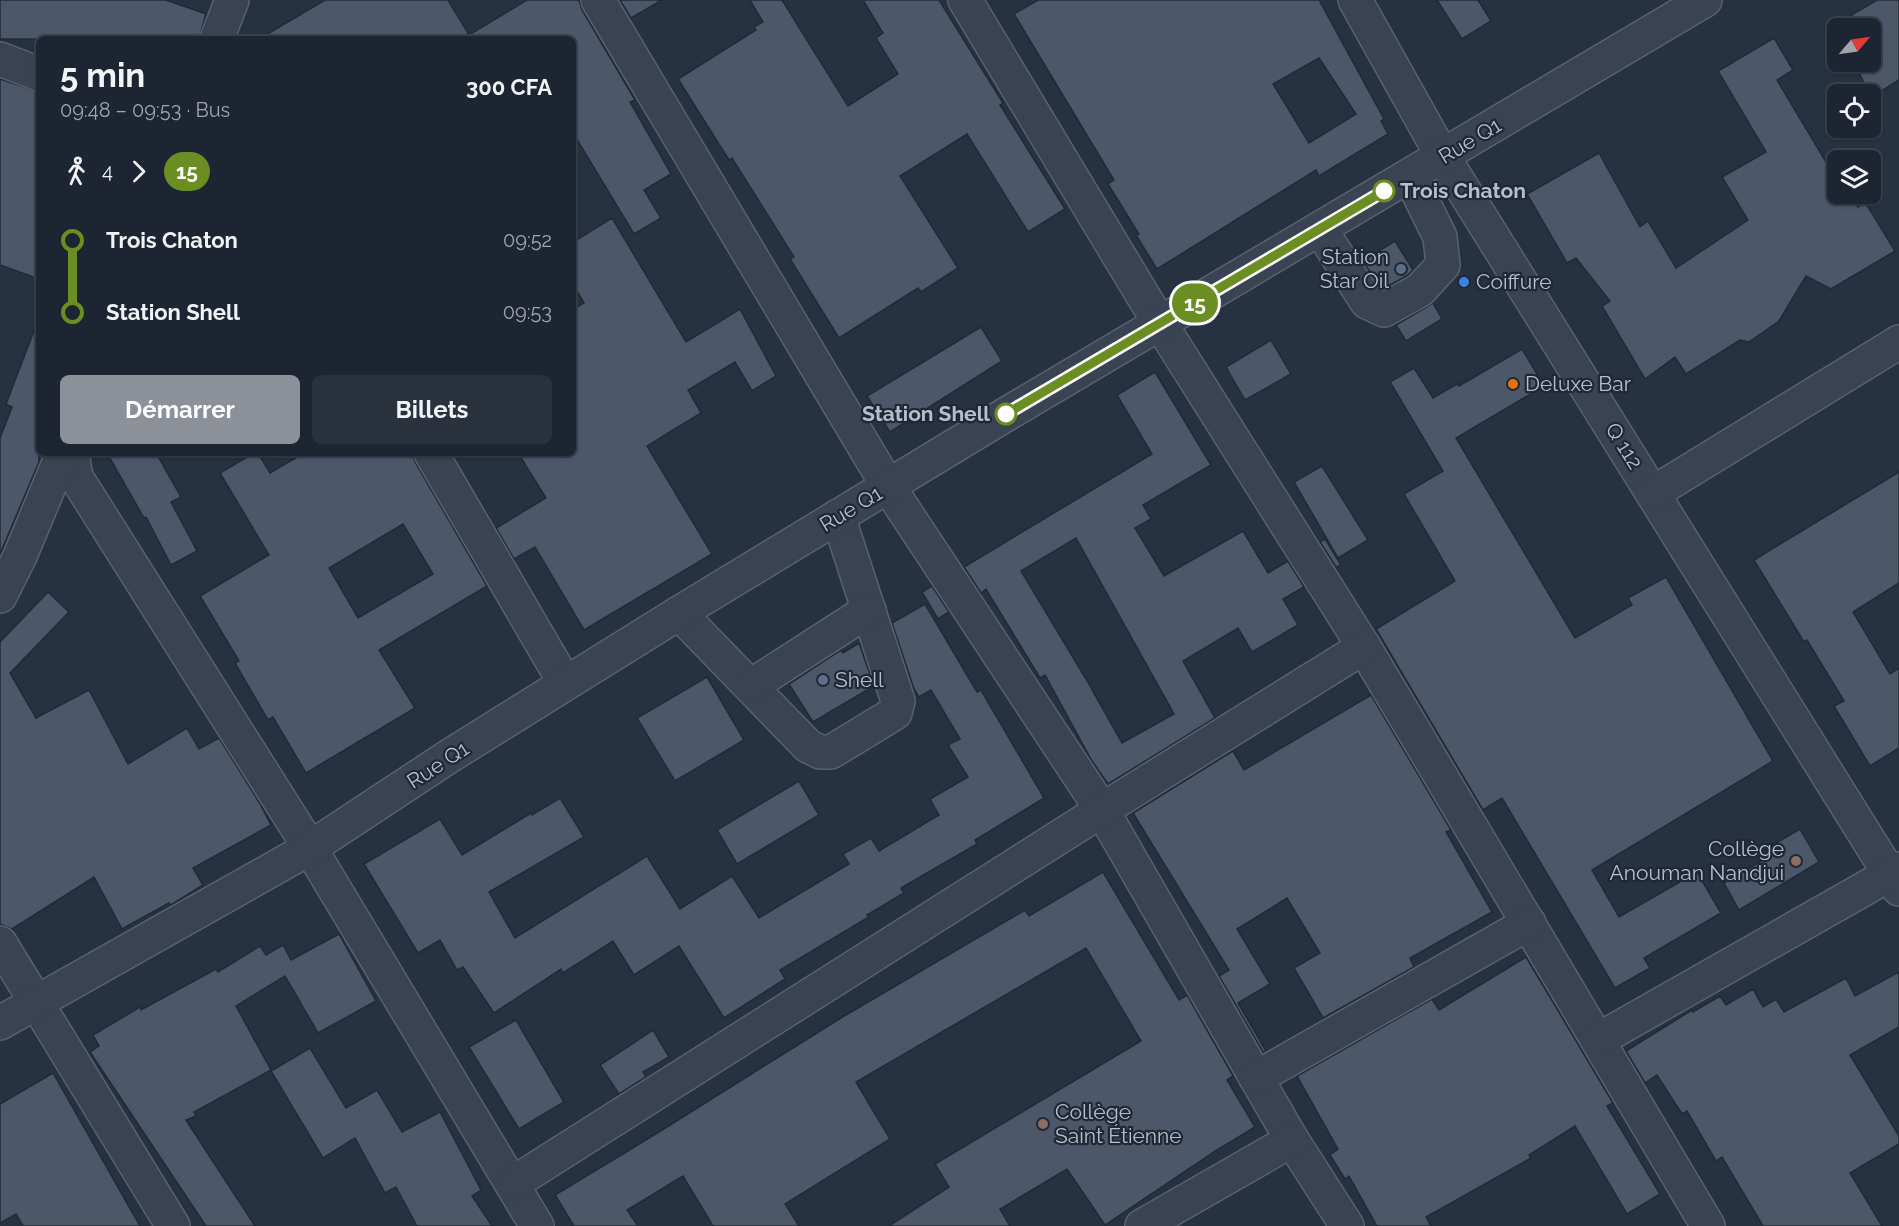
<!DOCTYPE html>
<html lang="fr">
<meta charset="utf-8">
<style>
:root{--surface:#1c2531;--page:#29313d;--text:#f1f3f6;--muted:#a0a5ab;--line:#3a424d;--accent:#8c9099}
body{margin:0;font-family:Raleway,sans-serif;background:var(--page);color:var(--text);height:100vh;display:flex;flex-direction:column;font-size:22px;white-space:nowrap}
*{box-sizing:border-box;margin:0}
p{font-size:20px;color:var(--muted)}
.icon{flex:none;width:33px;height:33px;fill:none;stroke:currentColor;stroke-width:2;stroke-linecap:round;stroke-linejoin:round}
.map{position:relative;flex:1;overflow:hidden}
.drawer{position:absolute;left:36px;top:36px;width:540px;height:420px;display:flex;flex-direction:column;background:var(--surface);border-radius:9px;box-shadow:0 2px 4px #0004,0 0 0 2px var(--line)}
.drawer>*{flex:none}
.badge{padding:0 12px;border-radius:20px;font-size:21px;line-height:39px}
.needle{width:39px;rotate:61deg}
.tools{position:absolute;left:1827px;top:18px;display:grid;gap:12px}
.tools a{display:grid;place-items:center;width:54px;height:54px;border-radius:9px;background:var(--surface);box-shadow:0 2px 4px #0004,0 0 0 2px var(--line);font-size:30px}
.map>.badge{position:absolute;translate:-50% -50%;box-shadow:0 0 0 3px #fff}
.legs{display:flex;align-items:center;gap:9px;height:66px;padding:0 24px;font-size:20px}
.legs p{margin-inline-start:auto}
.head{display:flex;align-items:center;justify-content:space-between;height:102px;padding:0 24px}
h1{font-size:33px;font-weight:700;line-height:45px}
.cta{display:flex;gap:12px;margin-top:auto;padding:12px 24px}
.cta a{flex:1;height:69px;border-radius:9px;background:var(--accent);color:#fff;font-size:24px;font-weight:700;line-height:69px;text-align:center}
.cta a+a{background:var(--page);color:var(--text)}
ul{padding:0 24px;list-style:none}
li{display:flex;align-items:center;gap:21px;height:72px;font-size:22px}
li i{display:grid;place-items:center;width:9px;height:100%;margin:0 8px;background:currentColor}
li i::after{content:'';width:15px;height:15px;margin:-8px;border:4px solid;border-radius:50%;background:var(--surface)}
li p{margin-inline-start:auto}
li:first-child i{background:linear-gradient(#0000 50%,currentColor 0)}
li:last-child i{background:linear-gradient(currentColor 50%,#0000 0)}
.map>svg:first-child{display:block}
.building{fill:#4c586a;stroke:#212a38;stroke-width:1.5;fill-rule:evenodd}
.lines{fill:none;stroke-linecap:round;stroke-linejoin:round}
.minor-casing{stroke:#58616e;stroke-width:36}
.minor{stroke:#3a4351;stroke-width:33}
.line-1-casing{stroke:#fff;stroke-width:14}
.line-1{stroke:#6b8e23;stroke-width:9}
.stop-1-dot{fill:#fff;stroke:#6b8e23;stroke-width:3}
.service-dot{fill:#5c6f8a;stroke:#1f2836;stroke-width:2}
.shop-dot{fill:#3f7fe0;stroke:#1f2836;stroke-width:2}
.food-dot{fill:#e8710a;stroke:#1f2836;stroke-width:2}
.education-dot{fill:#8d6e63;stroke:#1f2836;stroke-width:2}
.labels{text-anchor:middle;stroke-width:4.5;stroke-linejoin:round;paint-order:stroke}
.street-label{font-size:21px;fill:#b7becb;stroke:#1f2836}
.stop-label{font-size:21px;font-weight:bold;fill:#b7becb;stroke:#1f2836;text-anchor:start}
.poi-label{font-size:21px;fill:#b7becb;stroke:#1f2836;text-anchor:start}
</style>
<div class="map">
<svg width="1899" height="1226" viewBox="0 0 1899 1226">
<rect width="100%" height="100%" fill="#263141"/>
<g class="building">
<path d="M0,0h166l40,14 -7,25h-199z"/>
<path d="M325,0h123l21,35 58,-35h52l3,10 53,90 -5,2 41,72 -27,16 17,28 -27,16 -61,-101v-94h-314z"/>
<path d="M620,0h42l-31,18z"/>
<path d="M750,0h32l66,106 50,-32 -22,-36 7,-5 -20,-33h76l64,103 -3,2 65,104 -37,23 -61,-98 -67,42 58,92 -37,24 -3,-4 -79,50 -49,-79 4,-2 -62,-99 -3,2 -51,-81 78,-49 -2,-3 9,-5z"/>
<path d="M1038,0h281l65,119 -3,2 7,13 -69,42 -3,-6 -159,99 -21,-34 3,-1 -31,-50 6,-4 -100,-166zM1319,58l37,56 -47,29 -36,-59z"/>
<path d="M1437,0h41l13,21 -29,18z"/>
<path d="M1877,0h22v80l-27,17 -19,-35h17v-34h-32v6l-5,-8z"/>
<path d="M1774,38l19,32 -16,10 61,102v12h12l8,13 7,-5 30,49 -64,38 -25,-13 -27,45 -30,21 -9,-2 -54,34 -11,-17 -30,22 -43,-73 8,-5 -34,-43 -9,5 -40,-69 72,-41 41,74 8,-6 28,47 72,-48 -26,-43 44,-25 -48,-81z"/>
<path d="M0,79l39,13v187l-39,-14z"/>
<path d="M612,218l74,124 54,-33 36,67 -24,15 -17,-29 -47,28 13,23 -54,33 65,108 -128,76 -49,-83 -21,12 -18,-31 50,-30 -28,-45h55v-144l11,-6 -11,-19v-42z"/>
<path d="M1395,241l18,29 -5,5 -25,14 -3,-2 -17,-26z"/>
<path d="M1433,303l9,16 -36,22 -10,-16z"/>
<path d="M37,323h2v139l-39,92v-116l12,-31 -6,-3z"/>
<path d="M981,327l21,34 -112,71 -23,-36z"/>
<path d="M1271,340l20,34 -46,26 -19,-33z"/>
<path d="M1522,349l22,37 -88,52 119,200 57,-33 -4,-7 38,-21 107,184 -181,109 27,47 78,-45 24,41 -77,45 6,10 -35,20 -113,-190 -19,12 -107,-181 79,-48 -51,-87 39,-23 -53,-89 24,-14 19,30 24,-14 2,2z"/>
<path d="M1155,372l56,93 -68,40 8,14 -16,9 29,48 79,-45 25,42 20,-12 16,26 -21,12 15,26 -46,27 -14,-24 -55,33 32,57 -107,66 -16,-23 -47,-86 -5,3 -54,-89 -5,4 -17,-26 188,-113 -35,-59zM1076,538l98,176 -52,29 -36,-64 -65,-108z"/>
<path d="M107,453h49l25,44 -10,5 26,49 -26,14 -25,-48 -2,1z"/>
<path d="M254,453h4l12,20 34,-20h108l3,9 72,124 -108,64 36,58 -109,65 -33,-56 -5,3 -33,-57 4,-2 -39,-65 69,-41 -49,-82zM403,524l30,50 -75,44 -29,-50z"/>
<path d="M1322,466l46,74 -30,18 -44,-76z"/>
<path d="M1899,472v111l-46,29 37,62 9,-6v80l-29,18 -36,-60 10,-5 -37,-61 -3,2 -50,-82z"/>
<path d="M1325,539l16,26 -5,2 -16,-25z"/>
<path d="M932,586l17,26 -11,7 -16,-27z"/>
<path d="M48,592l21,20 -59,61 26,45 53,-28 39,74 59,-36 12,21 20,-11 40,64 12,23 -78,43 10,17 -32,20 -2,-2 -47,26 -28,-52 -82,52 -12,-5v-282z"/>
<path d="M925,604l52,88 4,-2 63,108 -69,42 2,4 -76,44 3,5 -37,22 2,2 -89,53 5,9 -61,39 -45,-72 -45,29 -21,-34 -50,32 -2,-4 -67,44 -31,-46 -6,3 -17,-30 -22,13 -54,-89 76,-45 22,36 69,-42 1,2 28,-17 24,39 -95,55 26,46 132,-82 33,53 52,-33 27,42 90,-54 -6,-10 28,-16 8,13 60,-36 -9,-16 38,-22 -20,-32 12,-6 -29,-49 -12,7 -5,-8 -22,-66z"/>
<path d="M859,643l15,43 -61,36 -24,-38 52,-34 2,3z"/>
<path d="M707,677l37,63 -69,41 -38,-63z"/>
<path d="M1371,695l80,135 -5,2 46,80 -82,46 4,9 -91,51 -29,-50 26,-15 -33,-55 -50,31 33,55 -32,19 28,48 -3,1 -44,-76 10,-6 -96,-157 100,-62 11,19z"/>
<path d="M799,781l20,34 -82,49 -20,-34z"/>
<path d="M1800,829l19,33 -80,48 -15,-27 46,-27 -4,-7z"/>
<path d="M1103,872l76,128 8,-5 46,81 -6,4 28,47 -41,25 -109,73 -38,-56 -67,40 10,17h-121l60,-39 -14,-23 206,-123 -55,-93 -230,134 34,57 -105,65 14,22h-86l-30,-50 -56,34 11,16h-64l-19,-31 104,-63 182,-114 184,-108 4,6z"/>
<path d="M339,934l37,67 -58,32 -33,-57 -49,30 35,64 -77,42 2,4 -10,4 69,106h-49l-116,-174 9,-6 -6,-11 47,-28 1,3 75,-41 2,3 42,-26 6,9 17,-10 8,15z"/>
<path d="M1526,957l87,146 -6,3 53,88 -33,20 -52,-88 -46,29 2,3 -105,59 5,9h-54l-28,-50 -4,3 -15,-24 8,-6 -41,-73 135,-77 7,11z"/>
<path d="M1899,972v55l-49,28 49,81v8l-49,29 32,53h-119l-41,-69 -6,4 -29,-50 -5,3 -25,-39 -12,8 -19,-32 66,-41 1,2 27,-16 6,9 27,-16 10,18 13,-8 8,13 62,-34 9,18z"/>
<path d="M516,1020l48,82 -45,27 -50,-82z"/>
<path d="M653,1030l16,27 -26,15 3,5 -27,17 -19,-29z"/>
<path d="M310,1048l36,60 31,-18 25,42 38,-20 41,78 -9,6 20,30h-75l-21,-39 -11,6 -30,-55 -32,20 -52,-87z"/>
<path d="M53,1073l87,153h-117l-7,-12 -16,9v-119z"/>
</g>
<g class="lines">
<g class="minor-casing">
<g id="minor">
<path d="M598,0l290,486 214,324 190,330 55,86"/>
<path d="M965,0l183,304 216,343 344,579"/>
<path d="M1355,0l88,157 456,732"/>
<path d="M217,39l15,-39"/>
<path d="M0,59l39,15"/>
<path d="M1320,229l47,73 17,8 36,-20 23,-25 -3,-28 -30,-61"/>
<path d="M72,453l4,24 234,371 227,378"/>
<path d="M431,453l134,230"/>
<path d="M1653,493l246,-151"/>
<path d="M0,596l20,-40 43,-103"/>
<path d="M679,613l129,133 12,6h11l64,-39 3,-12 -60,-185"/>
<path d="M751,686l118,-76"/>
<path d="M0,943l173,283"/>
<path d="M0,1023l310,-175 141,-93 228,-142 326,-198 700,-415"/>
<path d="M1598,1040l301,-171"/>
<path d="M1256,1078l273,-155"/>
<path d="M512,1184l590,-374 262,-163"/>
<path d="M1142,1226l150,-86"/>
</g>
</g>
<use href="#minor" class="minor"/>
</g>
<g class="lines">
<g class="line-1-casing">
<path id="line-1" d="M1006,414l378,-223"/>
</g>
<use href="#line-1" class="line-1"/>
</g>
<g class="stop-1-dot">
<circle cx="1384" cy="191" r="10"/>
<circle cx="1006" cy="414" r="10"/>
</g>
<g class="service-dot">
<circle cx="1401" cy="269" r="6"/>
<circle cx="823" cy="680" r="6"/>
</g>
<circle class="shop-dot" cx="1464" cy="282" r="6"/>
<circle class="food-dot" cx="1513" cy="384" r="6"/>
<g class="education-dot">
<circle cx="1796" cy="861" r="6"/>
<circle cx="1043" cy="1124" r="6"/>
</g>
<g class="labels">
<g class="street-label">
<text transform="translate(1470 141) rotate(-31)" y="7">Rue Q1</text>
<text transform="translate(1624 446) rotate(58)" y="7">Q 112</text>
<text transform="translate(851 509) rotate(-31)" y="7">Rue Q1</text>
<text transform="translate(438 765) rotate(-33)" y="7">Rue Q1</text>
</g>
<g class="stop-label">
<text x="1400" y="198">Trois Chaton</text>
<text x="990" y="421" text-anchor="end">Station Shell</text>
</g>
<g class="poi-label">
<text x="1389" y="264" text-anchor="end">Station<tspan x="1389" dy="24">Star Oil</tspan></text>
<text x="1476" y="289">Coiffure</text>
<text x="1525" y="391">Deluxe Bar</text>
<text x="835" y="687">Shell</text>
<text x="1784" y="856" text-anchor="end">Collège<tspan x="1784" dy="24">Anouman Nandjui</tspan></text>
<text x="1055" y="1119">Collège<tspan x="1055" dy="24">Saint Étienne</tspan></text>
</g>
</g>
</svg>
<div class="tools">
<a><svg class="needle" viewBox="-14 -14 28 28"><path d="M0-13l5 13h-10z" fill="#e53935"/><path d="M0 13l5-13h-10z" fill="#a0a5ab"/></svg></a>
<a><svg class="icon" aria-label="locate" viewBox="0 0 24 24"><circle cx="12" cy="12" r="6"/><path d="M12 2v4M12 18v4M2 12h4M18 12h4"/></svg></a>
<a><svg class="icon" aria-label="layers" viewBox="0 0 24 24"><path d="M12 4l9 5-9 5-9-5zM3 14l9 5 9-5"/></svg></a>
</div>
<b class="badge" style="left:1195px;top:303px;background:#6b8e23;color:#fff">15</b>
<section class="drawer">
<div class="head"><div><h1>5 min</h1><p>09:48 – 09:53 · Bus</p></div><b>300 CFA</b></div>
<div class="legs"><svg class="icon" aria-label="walk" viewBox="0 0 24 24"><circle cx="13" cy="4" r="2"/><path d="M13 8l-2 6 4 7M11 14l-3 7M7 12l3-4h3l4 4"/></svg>4<svg class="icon" aria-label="forward" viewBox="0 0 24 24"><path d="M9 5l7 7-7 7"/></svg><b class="badge" style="background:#6b8e23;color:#fff">15</b></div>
<ul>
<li><i style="color:#6b8e23"></i><b>Trois Chaton</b><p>09:52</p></li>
<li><i style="color:#6b8e23"></i><b>Station Shell</b><p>09:53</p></li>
</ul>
<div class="cta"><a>Démarrer</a><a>Billets</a></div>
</section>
</div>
